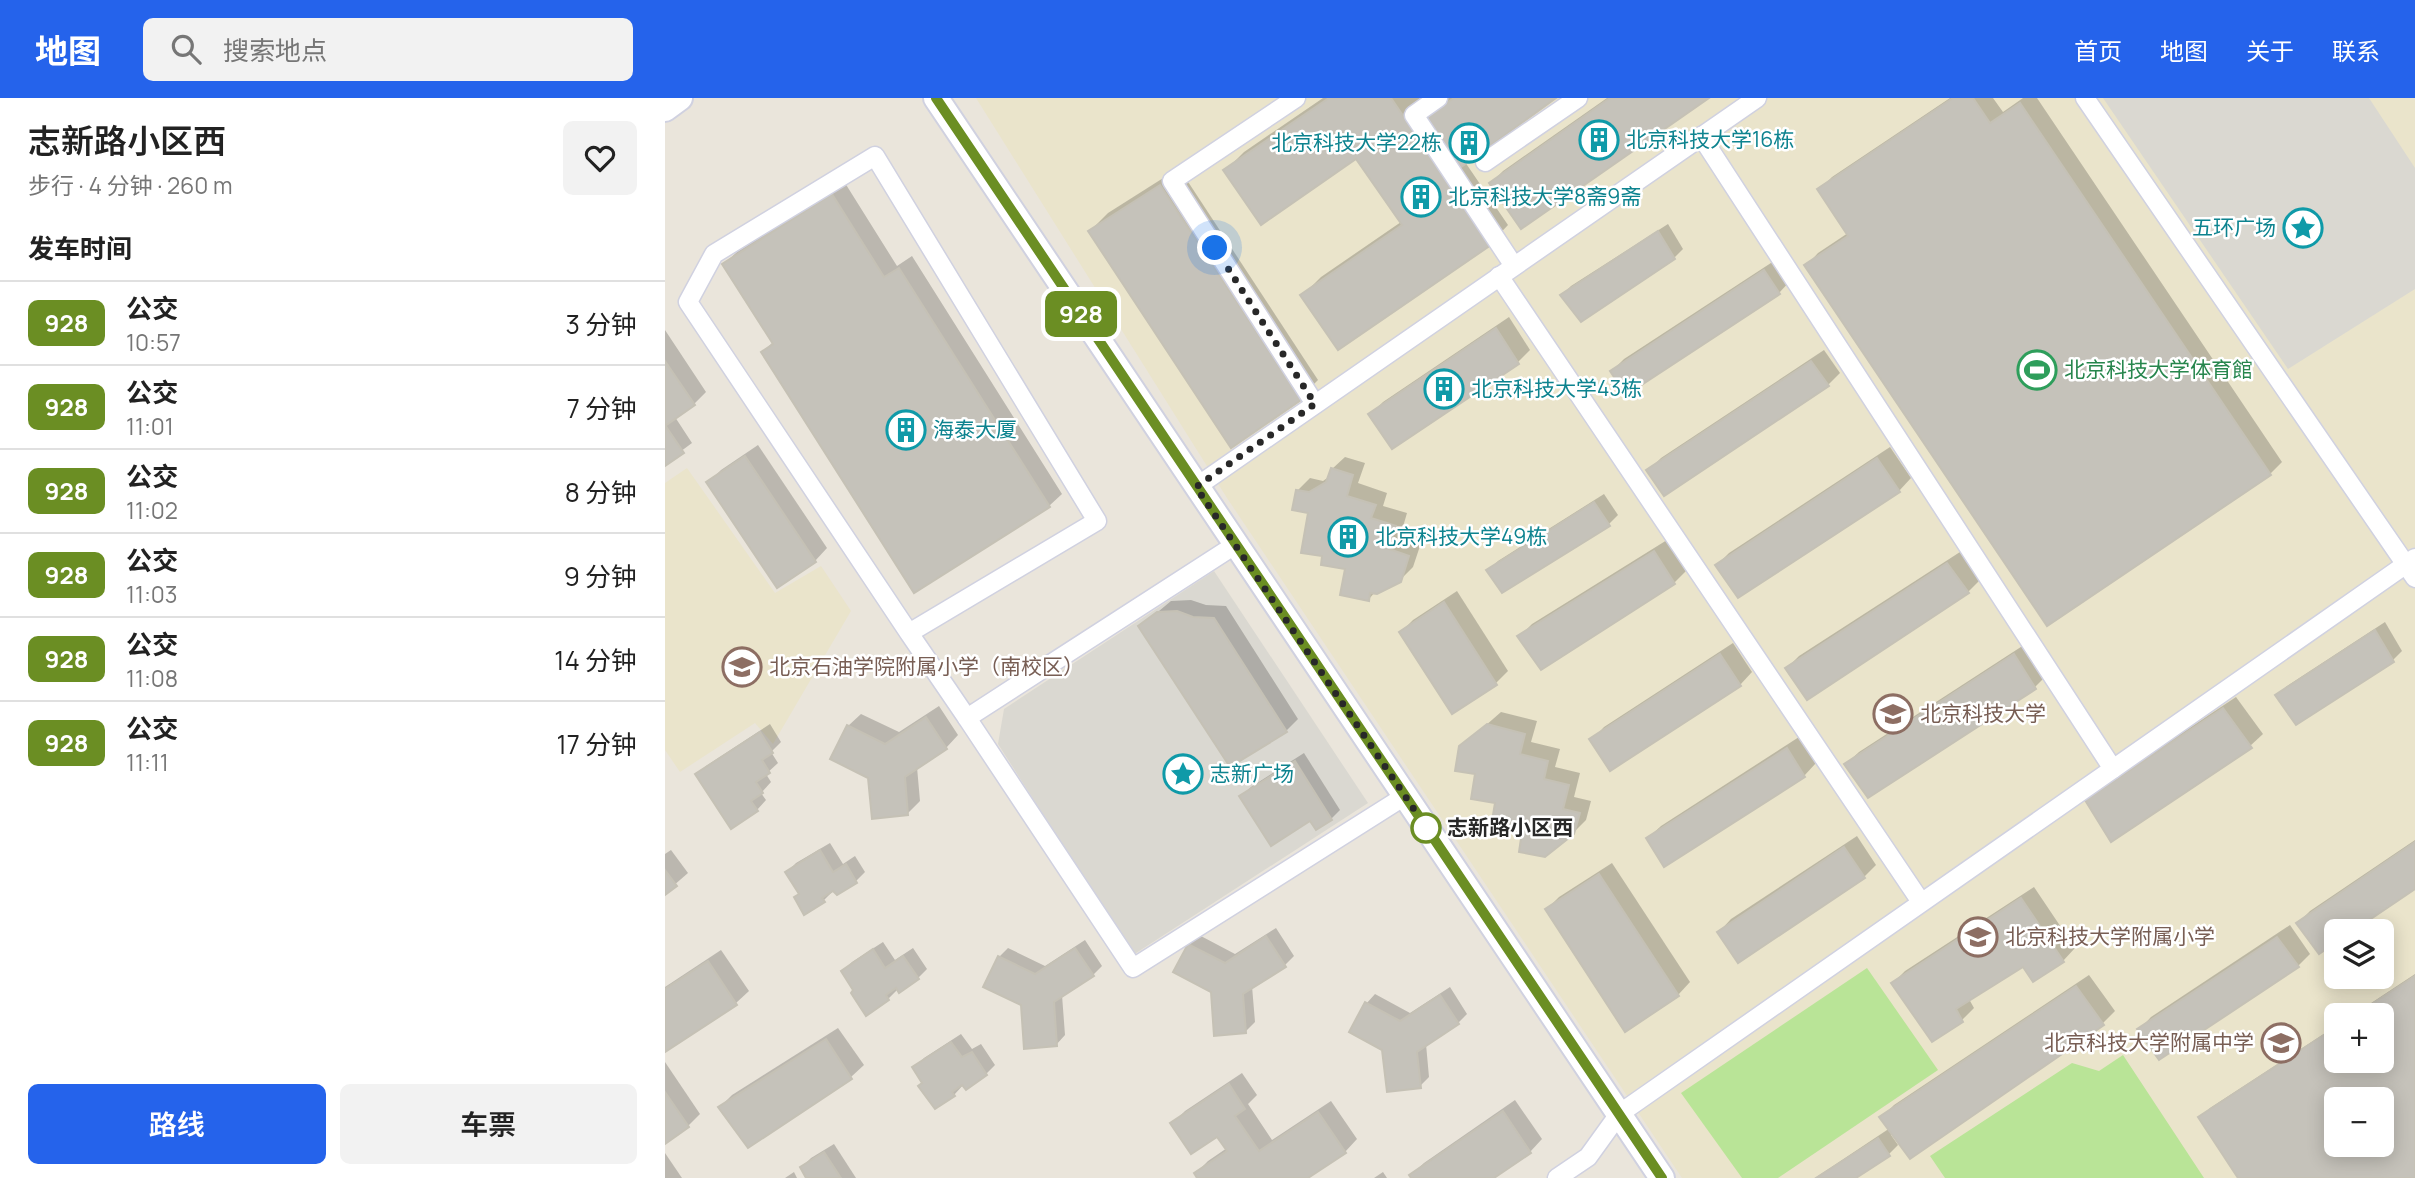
<!DOCTYPE html>
<html lang="zh">
<meta charset="utf-8">
<style>
:root{--surface:#fff;--page:#f2f2f2;--text:#222;--muted:#767676;--line:#e0e0e0;--accent:#2563eb}
body{margin:0;font-family:Manrope,"Noto Sans SC",sans-serif;background:var(--page);color:var(--text);height:100vh;display:flex;flex-direction:column;font-size:26px;white-space:nowrap}
*{box-sizing:border-box;margin:0}
p{font-size:23px;color:var(--muted)}
.icon{flex:none;width:38px;height:38px;fill:none;stroke:currentColor;stroke-width:2;stroke-linecap:round;stroke-linejoin:round}
.map{position:relative;flex:1;overflow:hidden}
.details{display:flex;flex-direction:column;background:var(--surface);width:665px}
.details>*{flex:none}
.badge{padding:0 14px;border-radius:10px;font-size:24px;line-height:46px}
.tools{position:absolute;left:1659px;top:821px;display:grid;gap:14px}
.tools a{display:grid;place-items:center;width:70px;height:70px;border-radius:10px;background:var(--surface);box-shadow:0 4px 18px #0003;font-size:35px}
.you{position:absolute;width:35px;height:35px;margin:-18px;border:5px solid #fff;border-radius:50%;background:#1a73e8;box-shadow:0 0 0 10px #1a73e833}
.map>.badge{position:absolute;translate:-50% -50%;box-shadow:0 0 0 4px #fff}
h2{padding:0 28px;font-size:26px;line-height:63px}
.round{display:grid;place-items:center;flex:none;width:74px;height:74px;border-radius:10px;background:var(--page)}
.summary{display:flex;align-items:center;justify-content:space-between;height:119px;padding:0 28px}
h1{font-size:33px;font-weight:600;line-height:52px}
.cta{display:flex;gap:14px;margin-top:auto;padding:14px 28px}
.cta a{flex:1;height:80px;border-radius:10px;background:var(--accent);color:#fff;font-size:28px;font-weight:600;line-height:80px;text-align:center}
.cta a+a{background:var(--page);color:var(--text)}
ul{padding:0;list-style:none}
li{display:flex;align-items:center;gap:21px;height:84px;padding:0 28px;border-top:2px solid var(--line)}
li div{flex:1}
li b{display:block;font-size:26px}
li em{font-style:normal}
li .badge{min-width:77px;font-weight:700;text-align:center}
header{display:flex;align-items:center;gap:42px;box-sizing:border-box;height:98px;padding:0 35px;background:var(--accent);color:#fff}
header strong{font-size:33px}
nav{display:flex;gap:38px;margin-inline-start:auto;font-size:24px}
.search{width:490px;height:63px;background:var(--page);display:flex;align-items:center;gap:18px;box-sizing:border-box;padding:0 24px;border-radius:10px;color:var(--muted);font-size:26px}
main{display:flex;flex:1;min-height:0}
.map>svg:first-child{display:block}
.education{fill:#eae4cb;fill-rule:evenodd}
.pitch{fill:#b9e497}
.plaza{fill:#dad8d1}
.shadow{fill:#0003;fill-rule:evenodd}
.building{fill:#c5c2ba;stroke:#c5c1b5;stroke-width:2;fill-rule:evenodd}
.lines{fill:none;stroke-linecap:round;stroke-linejoin:round}
.street-casing{stroke:#d0d1e0;stroke-width:21}
.secondary-casing{stroke:#d0d1e0;stroke-width:28}
.street{stroke:#fff;stroke-width:18}
.secondary{stroke:#fff;stroke-width:24}
.line-casing{stroke:#fff;stroke-width:16}
.line{stroke:#6b8e23;stroke-width:10}
.walk{stroke:#282828;stroke-width:7;stroke-dasharray:0 12.6}
.stop-dot{fill:#fff;stroke:#6b8e23;stroke-width:3.5}
.labels{text-anchor:middle;stroke-width:5;stroke-linejoin:round;paint-order:stroke}
.culture-label{font-size:21px;fill:#0d838f;stroke:#fff;text-anchor:start}
.leisure-label{font-size:21px;fill:#27864d;stroke:#fff;text-anchor:start}
.education-label{font-size:21px;fill:#785e54;stroke:#fff;text-anchor:start}
.stop-label{font-size:21px;font-weight:bold;fill:#282828;stroke:#fff;text-anchor:start}
</style>
<header>
<strong>地图</strong>
<div class="search"><svg class="icon" aria-label="search" viewBox="0 0 24 24"><circle cx="10" cy="10" r="6"/><path d="M15 15l6 6"/></svg>搜索地点</div>
<nav><a>首页</a><a>地图</a><a>关于</a><a>联系</a></nav>
</header>
<main>
<section class="details">
<div class="summary"><div><h1>志新路小区西</h1><p>步行 · 4 分钟 · 260 m</p></div><a class="round"><svg class="icon" aria-label="heart" viewBox="0 0 24 24"><path d="M12 20l-8-8c-3-5 5-10 8-4 3-6 11-1 8 4z"/></svg></a></div>
<h2>发车时间</h2>
<ul>
<li><span class="badge" style="background:#6b8e23;color:#fff">928</span><div><b>公交</b><p>10:57</p></div><em>3 分钟</em></li>
<li><span class="badge" style="background:#6b8e23;color:#fff">928</span><div><b>公交</b><p>11:01</p></div><em>7 分钟</em></li>
<li><span class="badge" style="background:#6b8e23;color:#fff">928</span><div><b>公交</b><p>11:02</p></div><em>8 分钟</em></li>
<li><span class="badge" style="background:#6b8e23;color:#fff">928</span><div><b>公交</b><p>11:03</p></div><em>9 分钟</em></li>
<li><span class="badge" style="background:#6b8e23;color:#fff">928</span><div><b>公交</b><p>11:08</p></div><em>14 分钟</em></li>
<li><span class="badge" style="background:#6b8e23;color:#fff">928</span><div><b>公交</b><p>11:11</p></div><em>17 分钟</em></li>
</ul>
<div class="cta"><a>路线</a><a>车票</a></div>
</section>
<div class="map">
<svg width="1750" height="1080" viewBox="0 0 1750 1080">
<rect width="100%" height="100%" fill="#eae5db"/>
<g class="education">
<path d="M311,0h1439v1080h-733l-455,-680zM1671,833h46v45h-46zM1671,917h46v45h-46zM1671,1001h46v45h-46z"/>
<path d="M22,370l88,125 46,-27 30,45 -78,133 -18,-21 -75,49 -15,-22v-267z"/>
</g>
<g class="pitch">
<path d="M1202,870l71,102 -160,108h-36l-61,-85z"/>
<path d="M1458,957l81,123h-259l-15,-22 142,-93 27,8z"/>
</g>
<g class="plaza">
<path d="M1438,0h266l46,70v121l-127,80z"/>
<path d="M549,473l154,232 -235,152 -135,-211 6,-35z"/>
</g>
<g class="shadow">
<path d="M658,0h98l11,16 16,-16h105l-88,64 43,63 -18,19 -187,51 18,-18 80,-55 -44,-65 -131,13 18,-18z"/>
<path d="M942,0h99l-215,85 12,-12z"/>
<path d="M1285,0h43l10,14 20,-14h14l245,364 -12,12 -464,-208 12,-13 30,-20 -29,-43 13,-13z"/>
<path d="M514,70l139,212 -18,18 -68,48 -142,-215 18,-18z"/>
<path d="M180,85l52,83 15,-10 150,238 -13,12 -286,-154 10,-10 -49,-78 13,-12z"/>
<path d="M1003,126l15,25 -9,9 -112,37 9,-9z"/>
<path d="M1112,161l14,21 -12,13 -167,78 12,-12z"/>
<path d="M844,219l21,33 -12,12 -126,84 -21,-32 12,-12z"/>
<path d="M0,232l41,62 -12,12 -19,13 17,26 -27,20z"/>
<path d="M1159,252l16,23 -12,12 -180,86 13,-13z"/>
<path d="M93,347l69,103 -12,13 -107,-78 13,-13z"/>
<path d="M1225,349l21,31 -12,13 -161,105 -21,-31 12,-12z"/>
<path d="M680,359l20,6 -7,20 29,10 -4,13 24,7 -7,24 21,6 -8,24 -13,13 -25,12 -6,7 -22,-31 -23,-13 -14,-43 -13,-21 13,-13 13,3 7,-5 2,-7z"/>
<path d="M939,396l14,21 -9,9 -120,46 9,-9z"/>
<path d="M1002,442l19,31 -12,12 -154,53 12,-12z"/>
<path d="M1295,454l20,28 -12,12 -181,76 12,-12z"/>
<path d="M792,493l51,80 -12,12 -43,28 -52,-79 12,-12z"/>
<path d="M526,502l15,5 20,1 72,113 -12,12 -145,-105 30,-25z"/>
<path d="M1720,524l17,29 -9,9 -97,63 -19,-28 10,-9z"/>
<path d="M1068,545l19,29 -12,13 -148,55 12,-13z"/>
<path d="M1362,545l20,32 -12,12 -189,77 13,-12z"/>
<path d="M1571,599l27,37 -13,12 -163,55 12,-13z"/>
<path d="M274,608l19,29 -12,13 -29,19 3,34 -13,13 -37,-37 -22,-51 13,-12 38,18z"/>
<path d="M836,614l36,9 -6,21 29,7 -5,18 25,6 -6,24 17,4 -5,19 -13,13 -49,-3 -27,-28 -36,-55z"/>
<path d="M105,626l11,18 -10,10 7,11 -12,11 5,8 -10,11 5,7 -9,10 -60,-35 9,-9z"/>
<path d="M1134,639l17,26 -12,13 -156,62 13,-12z"/>
<path d="M639,655l36,57 -9,9h-20l-69,-23 9,-9z"/>
<path d="M1192,738l19,29 -12,12 -145,55 12,-13z"/>
<path d="M1750,742v47l-65,44h-14v9l-16,11 -22,-28 12,-12z"/>
<path d="M165,745l13,21 12,-8 10,16 -9,9 -18,12 -4,-3 -11,11 -23,-8 -13,-21 9,-9z"/>
<path d="M6,752l17,23 -23,20v-39z"/>
<path d="M947,765l78,119 -12,13 -131,-86 12,-12z"/>
<path d="M1369,789l41,61 -12,13 -40,3 -54,35 5,9 -12,12 -69,-37 12,-12z"/>
<path d="M1625,827l20,29 -12,12 -159,64 12,-13z"/>
<path d="M611,830l18,28 -9,9 -33,21 3,36 -10,10 -32,-41 -38,-20 14,-26 10,-10 36,19z"/>
<path d="M420,842l17,26 -9,9 -31,20 3,40 -9,10 -57,-88 9,-9 37,18z"/>
<path d="M218,844l12,18 18,-12 14,21 -9,9 -20,11 -10,10 -33,-9 -12,-19 9,-9z"/>
<path d="M56,852l28,41 -13,12 -71,47v-63z"/>
<path d="M1750,876v204h-175l-39,-61 9,-9 126,-82v34h46v-45h-29zM1671,1001h46v45h-46z"/>
<path d="M1424,877l26,36 -12,12 -193,133 -17,-23 -2,2 7,10 -9,9 -36,24h-38l75,-50 -8,-11 12,-12z"/>
<path d="M785,889l17,27 -9,9 -32,21 3,33 -9,9 -36,-37 -18,-45 9,-10 35,19z"/>
<path d="M173,930l26,37 -13,12 -103,68 -28,-38 12,-12z"/>
<path d="M296,936l11,15 9,-5 14,21 -9,9 -22,10 -10,11 -30,-12 -9,-15 9,-10z"/>
<path d="M0,964l35,52 -12,12 -23,15z"/>
<path d="M577,975l15,22 -9,9 24,36 59,-39 26,38 -12,13 -40,26h-106l-3,-5 12,-12 19,-13 -10,-14 -44,-11 12,-12z"/>
<path d="M850,1002l27,39 -12,13 -39,26h-78l-2,-3 13,-12z"/>
<path d="M169,1046l22,34h-48l-6,-11 9,-9z"/>
<path d="M0,1055l17,25h-17z"/>
<path d="M129,1074l3,6h-12z"/>
<path d="M718,1074l4,6h-13z"/>
</g>
<g class="building">
<path d="M664,0h62l100,147 -153,105 -38,-55 102,-70 -46,-66 -95,66 -38,-55z"/>
<path d="M789,0h102l-95,69 -36,-49z"/>
<path d="M945,0h99l-188,131 -32,-46z"/>
<path d="M1288,0h20l17,25 30,-20 251,372 -224,151 -243,-361 44,-29 -31,-47z"/>
<path d="M495,87l141,215 -70,48 -143,-217z"/>
<path d="M167,96l52,83 15,-9 151,239 -136,86 -153,-241 12,-8 -51,-80z"/>
<path d="M993,133l17,28 -94,63 -21,-27z"/>
<path d="M1099,172l16,24 -154,101 -16,-24z"/>
<path d="M831,230l23,36 -127,85 -24,-35z"/>
<path d="M0,263l30,44 -30,21z"/>
<path d="M1146,263l18,25 -165,110 -18,-26z"/>
<path d="M0,327l19,28 -19,13z"/>
<path d="M80,358l71,106 -39,26 -71,-106z"/>
<path d="M1212,360l23,34 -162,106 -23,-33z"/>
<path d="M666,370l22,7 -6,21 29,9 -5,13 25,8 -7,23 20,7 -8,26 -24,12 -7,-1 -1,8 -29,-6 5,-26 -24,-4 1,-9 -21,-3 7,-40 -16,-3 4,-20 13,2 17,-10z"/>
<path d="M929,404l16,24 -108,67 -16,-23z"/>
<path d="M989,453l21,33 -134,86 -24,-34z"/>
<path d="M1282,465l22,30 -162,107 -22,-32z"/>
<path d="M779,504l53,83 -45,29 -53,-82z"/>
<path d="M512,513l16,6 21,1 73,114 -57,35 -92,-141 19,-14z"/>
<path d="M1710,532l19,32 -98,63 -21,-30z"/>
<path d="M1055,556l21,32 -131,85 -21,-32z"/>
<path d="M1349,556l22,35 -168,109 -24,-34z"/>
<path d="M1558,610l29,40 -141,94 -26,-42z"/>
<path d="M261,619l21,32 -42,28 3,38 -36,4 -4,-41 -38,-19 17,-34 38,19z"/>
<path d="M822,626l38,10 -5,20 28,7 -4,18 25,6 -6,24 17,4 -6,21 -29,23 -26,-5 3,-20 -31,-5 4,-24 -24,-4 4,-25 -20,-3 4,-25z"/>
<path d="M95,634l13,21 -11,7 8,13 -14,9 7,11 -12,8 7,10 -27,18 -36,-55z"/>
<path d="M1122,650l18,29 -141,90 -18,-29z"/>
<path d="M630,663l37,59 -16,10 -6,-9 -39,25 -32,-50z"/>
<path d="M1750,744v47l-62,42h-17v11l-17,12 -23,-31z"/>
<path d="M1179,749l21,31 -127,85 -21,-31z"/>
<path d="M155,752l13,22 13,-8 11,19 -20,12 -4,-4 -11,7 3,4 -21,13 -10,-18 5,-3 -14,-22z"/>
<path d="M0,772l12,16 -12,9z"/>
<path d="M934,776l80,122 -54,36 -80,-123z"/>
<path d="M1356,800l43,64 -31,20 -10,-15 -67,42 7,13 -31,20 -41,-59z"/>
<path d="M601,838l20,31 -43,27 3,39 -32,3 -3,-44 -38,-20 15,-28 37,19z"/>
<path d="M1612,839l22,30 -140,93 -22,-31z"/>
<path d="M410,850l19,28 -40,26 3,44 -33,3 -3,-44 -38,-18 15,-31 37,18z"/>
<path d="M208,851l12,19 18,-12 16,23 -20,14 -3,-5 -10,7 3,5 -23,16 -15,-23 2,-3 -12,-19z"/>
<path d="M43,863l29,44 -72,47v-63z"/>
<path d="M1750,878v202h-177l-40,-61 138,-90v33h46v-45h-27zM1671,1001h46v45h-46z"/>
<path d="M1411,888l28,39 -194,134 -31,-42z"/>
<path d="M775,897l19,29 -42,28 4,36 -34,4 -5,-42 -33,-18 16,-30 35,19z"/>
<path d="M161,941l26,40 -104,69 -30,-41z"/>
<path d="M286,944l11,15 10,-5 15,23 -21,15 -4,-5 -10,7 3,4 -20,13 -17,-23 4,-3 -10,-16z"/>
<path d="M564,986l16,25 -10,7 24,35 59,-39 28,41 -38,25h-111l-3,-5 33,-22 -10,-14 -26,17 -21,-31z"/>
<path d="M0,994l24,35 -24,17z"/>
<path d="M838,1013l28,42 -37,25h-83l-2,-3z"/>
<path d="M1213,1040l12,18 -34,22h-40z"/>
<path d="M159,1054l17,26h-35l-6,-11z"/>
</g>
<g class="lines">
<g class="street-casing">
<g id="street">
<path d="M631,0l-124,83 143,223"/>
<path d="M773,0l-24,17 100,151"/>
<path d="M1420,0l330,480"/>
<path d="M1036,38l412,633"/>
<path d="M820,64l93,-64"/>
<path d="M834,178l422,626"/>
<path d="M531,389l561,-389"/>
<path d="M570,447l-268,173 166,250 272,-172"/>
<path d="M244,535l-221,-331 26,-48 161,-98 222,365 -188,112 58,85"/>
<path d="M892,1080l31,-21 31,-43 796,-556"/>
</g>
</g>
<g class="secondary-casing">
<g id="secondary">
<path d="M271,0l726,1080"/>
<path d="M0,11l15,-11"/>
</g>
</g>
<use href="#street" class="street"/>
<use href="#secondary" class="secondary"/>
</g>
<g class="lines">
<g class="line-casing">
<path id="line" d="M271,0l726,1080"/>
</g>
<use href="#line" class="line"/>
<path class="walk" d="M550,150l100,156 -119,83 232,343 -2,-2"/>
</g>
<defs>
<g id="building-ring" transform="scale(2.0125)"><circle r="9.5" fill="#fff" stroke="#0f9aa8" stroke-width="1.5"/><path d="M-4-6H4V6H1V3H-1V6H-4ZM-2.5-4.3h1.7v1.8h-1.7ZM.8-4.3h1.7v1.8H.8ZM-2.5-1h1.7V.8h-1.7ZM.8-1h1.7V.8H.8Z" fill="#0f9aa8"/></g>
<g id="sight-ring" transform="scale(2.0125)"><circle r="9.5" fill="#fff" stroke="#0f9aa8" stroke-width="1.5"/><path d="M0-6L1.8-2.2L6-1.7L2.9 1.2L3.7 5.4L0 3.3L-3.7 5.4L-2.9 1.2L-6-1.7L-1.8-2.2Z" fill="#0f9aa8"/></g>
<g id="stadium-ring" transform="scale(2.0125)"><circle r="9.5" fill="#fff" stroke="#2e9e5b" stroke-width="1.5"/><path d="M0-5a6.5 5 0 1 0 0 10a6.5 5 0 1 0 0-10ZM-3.5-1.8h7v3.6h-7Z" fill="#2e9e5b"/></g>
<g id="school-ring" transform="scale(2.0125)"><circle r="9.5" fill="#fff" stroke="#8d6e63" stroke-width="1.5"/><path d="M0-5L7-2L0 1L-7-2ZM-4 1L0 2.5L4 1V4Q0 6-4 4Z" fill="#8d6e63"/></g>
<g id="university-ring" transform="scale(2.0125)"><circle r="9.5" fill="#fff" stroke="#8d6e63" stroke-width="1.5"/><path d="M0-5L7-2L0 1L-7-2ZM-4 1L0 2.5L4 1V4Q0 6-4 4Z" fill="#8d6e63"/></g>
</defs>
<g fill-rule="evenodd">
<use href="#building-ring" x="934" y="42"/>
<use href="#building-ring" x="804" y="45"/>
<use href="#building-ring" x="756" y="99"/>
<use href="#sight-ring" x="1638" y="130"/>
<use href="#stadium-ring" x="1372" y="272"/>
<use href="#building-ring" x="779" y="291"/>
<use href="#building-ring" x="241" y="332"/>
<use href="#building-ring" x="683" y="439"/>
<use href="#school-ring" x="77" y="569"/>
<use href="#university-ring" x="1228" y="616"/>
<use href="#sight-ring" x="518" y="676"/>
<use href="#school-ring" x="1313" y="839"/>
<use href="#school-ring" x="1616" y="945"/>
</g>
<circle class="stop-dot" cx="761" cy="730" r="14"/>
<g class="labels">
<g class="culture-label">
<text x="961" y="49">北京科技大学16栋</text>
<text x="777" y="52" text-anchor="end">北京科技大学22栋</text>
<text x="783" y="106">北京科技大学8斋9斋</text>
<text x="1611" y="137" text-anchor="end">五环广场</text>
<text x="806" y="298">北京科技大学43栋</text>
<text x="268" y="339">海泰大厦</text>
<text x="710" y="446">北京科技大学49栋</text>
<text x="545" y="683">志新广场</text>
</g>
<g class="leisure-label">
<text x="1399" y="279">北京科技大学体育館</text>
</g>
<g class="education-label">
<text x="104" y="576">北京石油学院附属小学（南校区）</text>
<text x="1255" y="623">北京科技大学</text>
<text x="1340" y="846">北京科技大学附属小学</text>
<text x="1589" y="952" text-anchor="end">北京科技大学附属中学</text>
</g>
<g class="stop-label">
<text x="782" y="737">志新路小区西</text>
</g>
</g>
</svg>
<div class="tools">
<a><svg class="icon" aria-label="layers" viewBox="0 0 24 24"><path d="M12 4l9 5-9 5-9-5zM3 14l9 5 9-5"/></svg></a>
<a>+</a>
<a>−</a>
</div>
<div class="you" style="left:550px;top:150px"></div>
<b class="badge" style="left:416px;top:216px;background:#6b8e23;color:#fff">928</b>
</div>
</main>
